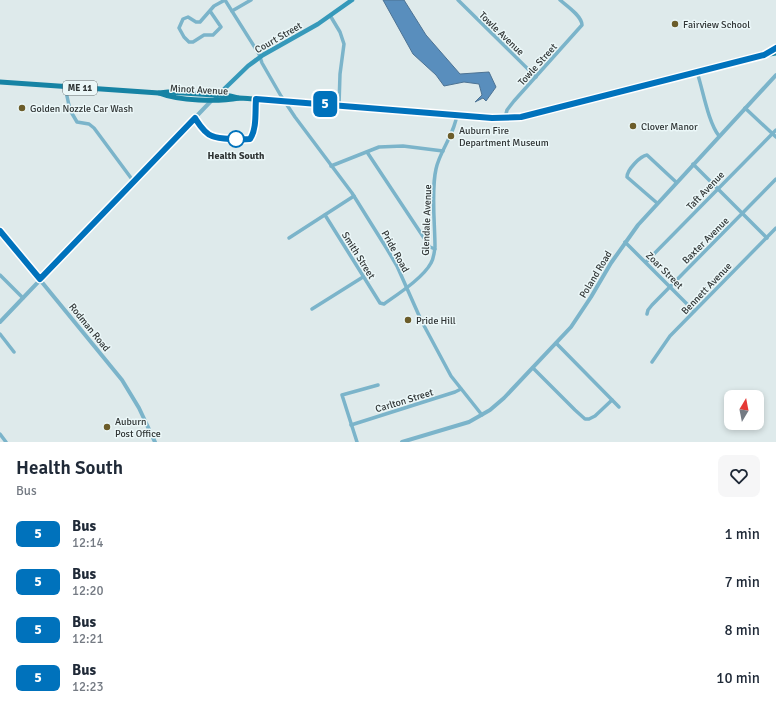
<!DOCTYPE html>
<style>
:root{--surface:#fff;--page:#f6f6f7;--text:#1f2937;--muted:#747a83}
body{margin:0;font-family:Signika,sans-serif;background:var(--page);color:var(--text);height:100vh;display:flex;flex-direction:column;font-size:15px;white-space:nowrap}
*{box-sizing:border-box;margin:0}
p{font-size:13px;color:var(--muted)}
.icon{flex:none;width:22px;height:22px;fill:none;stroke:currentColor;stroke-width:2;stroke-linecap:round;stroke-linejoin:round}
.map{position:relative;height:442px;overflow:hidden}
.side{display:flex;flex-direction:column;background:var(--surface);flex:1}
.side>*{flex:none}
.badge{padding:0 8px;border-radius:6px;font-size:14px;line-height:26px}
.needle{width:26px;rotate:10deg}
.tools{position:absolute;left:724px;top:390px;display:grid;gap:8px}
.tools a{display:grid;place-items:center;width:40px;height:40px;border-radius:8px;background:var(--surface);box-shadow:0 2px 6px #0003;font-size:20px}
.map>.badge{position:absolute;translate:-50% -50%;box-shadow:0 0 0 2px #fff}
.round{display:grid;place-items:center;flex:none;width:42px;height:42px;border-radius:8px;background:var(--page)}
.summary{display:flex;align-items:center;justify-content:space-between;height:68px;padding:0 16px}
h1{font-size:19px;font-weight:600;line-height:30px}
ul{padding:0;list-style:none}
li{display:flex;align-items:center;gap:12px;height:48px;padding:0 16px}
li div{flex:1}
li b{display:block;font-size:15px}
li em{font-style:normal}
li .badge{min-width:44px;font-weight:700;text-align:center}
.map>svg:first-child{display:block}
.water{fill:#598ebd;stroke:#4d7394}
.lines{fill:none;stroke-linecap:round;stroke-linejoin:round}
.minor{stroke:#7bb4ca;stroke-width:3.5}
.tertiary{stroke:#7bb4ca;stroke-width:4}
.secondary{stroke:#3699ba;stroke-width:4.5}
.primary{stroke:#1683a4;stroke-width:5}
.line-casing{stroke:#fff;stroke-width:9}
.line{stroke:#0072bc;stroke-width:6}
.poi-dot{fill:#6c5d2a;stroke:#ebf7f8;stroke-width:1.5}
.stop-dot{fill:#fff;stroke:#0072bc;stroke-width:2}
.labels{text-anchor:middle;stroke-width:3;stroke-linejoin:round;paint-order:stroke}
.shield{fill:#ebf7f8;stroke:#686f70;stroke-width:1}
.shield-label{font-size:9px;font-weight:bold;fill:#303535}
.poi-label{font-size:10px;fill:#303535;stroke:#ebf7f8;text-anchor:start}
.street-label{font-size:10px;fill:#303535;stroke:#ebf7f8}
.stop-label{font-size:10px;font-weight:bold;fill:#303535;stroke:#ebf7f8}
</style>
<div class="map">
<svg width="776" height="442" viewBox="0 0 776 442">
<rect width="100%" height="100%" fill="#deeaeb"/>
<path class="water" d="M383,0h21l22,35 34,39 29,-2 7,15 -10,14 -3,-3 -8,4 7,-7 -3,-11 -15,-2 -20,4 -8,-11 -23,-21z"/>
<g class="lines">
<g class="minor">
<path d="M225,0l34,54 3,9 19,33 14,21 57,76 35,56 10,17 24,54 30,56 31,39"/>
<path d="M458,0l78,77"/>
<path d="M210,11l11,16 -8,8h-9l-11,7h-4l-5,-5 -5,-9 4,-9 5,-2 8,5h4l14,-16 11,-6"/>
<path d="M232,11l19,-11"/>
<path d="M331,17l9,15 4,12 -4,30 -1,31"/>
<path d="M697,72c6,18 11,50 22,64"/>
<path d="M65,87l5,23 7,12 12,2 5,4 40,54"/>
<path d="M745,108l31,29"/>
<path d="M505,118l2,-8 7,-9 68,-76c0,-9 -15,-19 -22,-25"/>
<path d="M367,152l63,95 5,2"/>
<path d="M693,164l74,74"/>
<path d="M331,166l48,-19 24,-1 40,5"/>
<path d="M657,203l-30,-26c0,-7 13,-21 20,-22l29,27"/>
<path d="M325,215l55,88 4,1c14,-10 39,-26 47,-41 3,-5 3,-10 4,-16 0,-23 -4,-56 1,-78 4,-19 19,-35 21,-55"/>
<path d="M289,238l65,-42"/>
<path d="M625,242l69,69"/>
<path d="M646,262l130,-132"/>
<path d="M0,275l23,23"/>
<path d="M312,309l51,-32"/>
<path d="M647,314l1,-4 4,-5 124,-126"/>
<path d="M0,334l14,18"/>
<path d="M556,343l63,64"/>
<path d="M652,362l18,-26 106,-108"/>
<path d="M533,368l42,42 10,9h4l6,-3 17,-16"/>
<path d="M351,425l104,-33 6,-3"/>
<path d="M0,434l6,8"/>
<path d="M357,442l-15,-47 36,-10"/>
</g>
<g class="tertiary">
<path d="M0,231l122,149 17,28 16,34"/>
<path d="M0,322l212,-222"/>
<path d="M402,442l67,-20 21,-12 14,-12 67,-71 20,-30 20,-34 27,-38 138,-150"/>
</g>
<path class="secondary" d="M216,97l32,-31 15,-11 55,-31 34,-24"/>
<g class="primary">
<path d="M764,54l12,-6"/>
<path d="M0,82l159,11 9,-1 62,4 8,2"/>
<path d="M159,93c20,8 59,9 80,5 58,4 116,8 174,13 41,3 84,11 124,2l226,-58 13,-2"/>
</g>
</g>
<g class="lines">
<g class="line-casing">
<path id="line" d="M0,231l40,48 155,-161c4,6 9,15 17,18 7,3 29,4 38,3 7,-10 5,-27 6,-40l236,19 29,-1 243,-62 12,-7"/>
</g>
<use href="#line" class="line"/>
</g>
<g class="poi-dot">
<circle cx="675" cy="24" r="4"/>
<circle cx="22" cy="108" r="4"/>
<circle cx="633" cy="126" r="4"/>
<circle cx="451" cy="136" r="4"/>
<circle cx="408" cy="320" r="4"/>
<circle cx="107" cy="427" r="4"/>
</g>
<circle class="stop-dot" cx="236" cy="139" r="8"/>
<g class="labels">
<rect class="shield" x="63" y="81" width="34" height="14" rx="3"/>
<g class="shield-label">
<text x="80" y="91">ME 11</text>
</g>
<g class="poi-label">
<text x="683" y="28">Fairview School</text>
<text x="30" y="112">Golden Nozzle Car Wash</text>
<text x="641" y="130">Clover Manor</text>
<text x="459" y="134">Auburn Fire<tspan x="459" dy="12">Department Museum</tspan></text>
<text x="416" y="324">Pride Hill</text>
<text x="115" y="425">Auburn<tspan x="115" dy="12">Post Office</tspan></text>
</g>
<g class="street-label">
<text transform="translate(502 33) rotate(44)" y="4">Towle Avenue</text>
<text transform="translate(278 37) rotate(-30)" y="4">Court Street</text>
<text transform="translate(537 64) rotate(-48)" y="4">Towle Street</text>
<text transform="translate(199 89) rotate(3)" y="4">Minot Avenue</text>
<text transform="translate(705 190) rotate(-46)" y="4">Taft Avenue</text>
<text transform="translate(426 220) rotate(-88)" y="4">Glendale Avenue</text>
<text transform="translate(705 240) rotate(-45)" y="4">Baxter Avenue</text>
<text transform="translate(396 251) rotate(61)" y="4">Pride Road</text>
<text transform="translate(359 255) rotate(58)" y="4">Smith Street</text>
<text transform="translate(665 270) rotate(45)" y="4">Zoar Street</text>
<text transform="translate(595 274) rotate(-59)" y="4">Poland Road</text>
<text transform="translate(706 288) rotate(-46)" y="4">Bennett Avenue</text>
<text transform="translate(90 327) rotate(51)" y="4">Rodman Road</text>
<text transform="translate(404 400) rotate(-17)" y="4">Carlton Street</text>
</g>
<g class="stop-label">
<text x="236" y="159">Health South</text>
</g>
</g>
</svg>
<div class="tools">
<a><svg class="needle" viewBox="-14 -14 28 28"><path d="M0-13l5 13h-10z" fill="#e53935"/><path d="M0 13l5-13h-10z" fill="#747a83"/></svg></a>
</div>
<b class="badge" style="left:325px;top:104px;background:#0072bc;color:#fff">5</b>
</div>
<section class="side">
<div class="summary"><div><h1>Health South</h1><p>Bus</p></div><a class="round"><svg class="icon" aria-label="heart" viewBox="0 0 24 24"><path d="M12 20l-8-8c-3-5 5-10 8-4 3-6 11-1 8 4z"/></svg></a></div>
<ul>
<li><span class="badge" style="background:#0072bc;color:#fff">5</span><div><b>Bus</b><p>12:14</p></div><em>1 min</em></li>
<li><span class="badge" style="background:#0072bc;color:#fff">5</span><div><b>Bus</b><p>12:20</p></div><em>7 min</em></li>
<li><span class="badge" style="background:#0072bc;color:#fff">5</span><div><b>Bus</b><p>12:21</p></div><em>8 min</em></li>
<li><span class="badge" style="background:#0072bc;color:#fff">5</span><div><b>Bus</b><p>12:23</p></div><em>10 min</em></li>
</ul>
</section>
